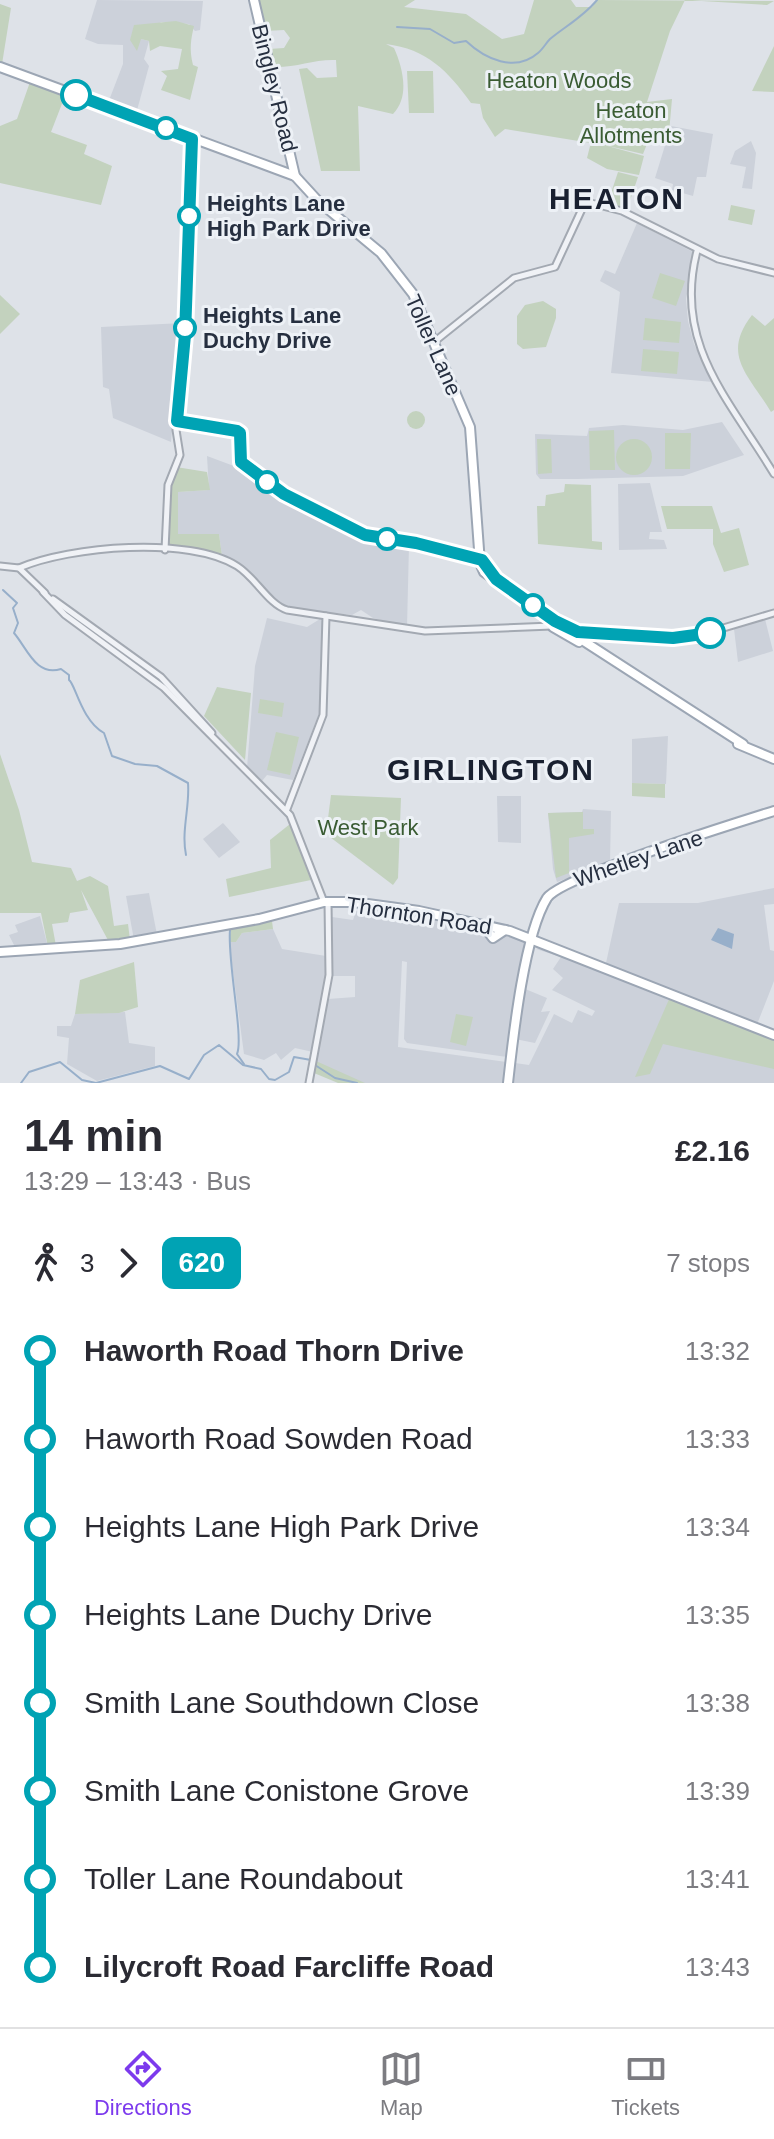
<!DOCTYPE html>
<meta charset="utf-8">
<style>
:root{--surface:#fff;--page:#f7f7f7;--text:#2b2b33;--muted:#7c7c81;--line:#e1e1e2;--accent:#7c3aed}
body{margin:0;font-family:Arial,sans-serif;background:var(--page);color:var(--text);height:100vh;display:flex;flex-direction:column;font-size:30px;white-space:nowrap}
*{box-sizing:border-box;margin:0}
p{font-size:26px;color:var(--muted)}
.icon{flex:none;width:44px;height:44px;fill:none;stroke:currentColor;stroke-width:2;stroke-linecap:round;stroke-linejoin:round}
.map{position:relative;height:1083px;overflow:hidden}
.side{display:flex;flex-direction:column;background:var(--surface);flex:1}
.side>*{flex:none}
.badge{padding:0 16px;border-radius:12px;font-size:28px;line-height:52px}
.map>.badge{position:absolute;translate:-50% -50%;box-shadow:0 0 0 4px #fff}
.legs{display:flex;align-items:center;gap:12px;height:88px;padding:0 24px;font-size:26px}
.legs p{margin-inline-start:auto}
.headline{display:flex;align-items:center;justify-content:space-between;height:136px;padding:0 24px}
h1{font-size:44px;font-weight:700;line-height:60px}
ul{padding:0 24px;list-style:none}
li{display:flex;align-items:center;gap:28px;height:88px;font-size:30px}
li i{display:grid;place-items:center;width:12px;height:100%;margin:0 10px;background:currentColor}
li i::after{content:'';width:20px;height:20px;margin:-10px;border:6px solid;border-radius:50%;background:var(--surface)}
li p{margin-inline-start:auto}
li:first-child i{background:linear-gradient(#0000 50%,currentColor 0)}
li:last-child i{background:linear-gradient(currentColor 50%,#0000 0)}
.dock{display:flex;justify-content:space-around;align-items:center;height:112px;border-top:2px solid var(--line);background:var(--surface);font-size:22px;color:var(--muted)}
.dock a{display:grid;justify-items:center;gap:4px}
.dock .active{color:var(--accent)}
.map>svg:first-child{display:block}
.built{fill:#ccd1da}
.green{fill:#c3d2be}
.water{fill:#97afca}
.lines{fill:none;stroke-linecap:round;stroke-linejoin:round}
.stream{stroke:#97afca;stroke-width:2}
.minor-casing{stroke:#a3a9b2;stroke-width:9}
.major-casing{stroke:#9ca6b4;stroke-width:12}
.minor{stroke:#f0f2f6;stroke-width:5}
.major{stroke:#fff;stroke-width:8}
.line-1-casing{stroke:#fff;stroke-width:18}
.line-1{stroke:#00a3b4;stroke-width:12}
.stop-1-dot{fill:#fff;stroke:#00a3b4;stroke-width:4}
.labels{text-anchor:middle;stroke-width:6;stroke-linejoin:round;paint-order:stroke}
.park-label{font-size:22px;fill:#3a5c33;stroke:#edf1f6}
.street-label{font-size:22px;fill:#262f40;stroke:#edf1f6}
.stop-label{font-size:22px;font-weight:bold;fill:#262f40;stroke:#edf1f6;text-anchor:start}
.district-label{font-size:30px;font-weight:bold;letter-spacing:2px;fill:#192030;stroke:#edf1f6}
</style>
<div class="map">
<svg width="774" height="1083" viewBox="0 0 774 1083">
<rect width="100%" height="100%" fill="#dee2e8"/>
<g class="built">
<path d="M97,0l106,1 -3,29 -5,1 -6,-7 -28,-2 -20,17 8,2 -5,18 5,7 -13,48 -28,-11 15,-39v-19l-25,-1 -13,-5z"/>
<path d="M671,126l42,8 -7,43h-9l-4,19 -21,-6 1,-6 -18,-6z"/>
<path d="M751,141l5,12 -4,36 -10,-1 4,-21 -16,-3 5,-13z"/>
<path d="M637,223l58,30 -9,46 2,22 6,23 19,38 -102,-9 9,-81 -20,-11 5,-11 10,4z"/>
<path d="M183,323l-3,21 -9,98 -58,-24 -4,-29 -6,-2 -2,-60z"/>
<path d="M722,422l22,33 -61,21 -106,3h-37l-4,-5 -1,-40 52,2 2,-8 34,-3 60,5z"/>
<path d="M207,456l35,13 42,28 64,34 21,9 40,5 -2,82 -34,-9 -12,-8 -9,5 -62,-7 -16,-9 -15,-19 -37,-24 -3,-22 -41,1v-43l31,-2z"/>
<path d="M650,483l12,49h-12l-1,7 15,1 3,9 -48,1 -1,-66z"/>
<path d="M267,618l40,9 13,-8 3,3 -2,87 -28,71 -26,-5 -5,6 -15,-13 8,-102z"/>
<path d="M765,619l8,32 -35,11 -4,-33z"/>
<path d="M668,736l-2,48 -34,-1v-44z"/>
<path d="M497,796h24v47l-23,-1z"/>
<path d="M583,809l28,2 -1,52 -53,19 -4,-13 -5,-56 34,-1z"/>
<path d="M223,823l17,19 -21,16 -16,-19z"/>
<path d="M774,888v16l-10,1 6,45 4,1v30l-18,46 -150,-64 13,-60h79z"/>
<path d="M149,893l8,42 -23,5 -8,-44z"/>
<path d="M356,911l49,8 1,-7 52,9 68,21 -8,44 29,12 -6,14 9,-1 -15,32 -25,-5 -3,19 -100,-14 -3,-4 3,-77 -5,-1 -4,86 131,18 25,-51 18,9 6,-13 14,6 3,-5 -43,-21 11,-12 -10,-9 8,-12 -25,-8 5,-2 77,27 156,66v43h-411l-24,-8 -23,-14 12,-62 27,-2v-21h-23v-59l21,3z"/>
<path d="M40,916l8,31 -32,2 -7,-14 9,-3 -3,-7z"/>
<path d="M273,929l9,20 44,7v20l-13,76 -18,-4 -14,12 -5,-7 -12,7 -20,-6 -15,-112h7l6,-9z"/>
<path d="M125,1012l4,31 26,4v19l-58,15 -30,-17 2,-26 -12,-2v-10h14l4,-12z"/>
</g>
<g class="green">
<path d="M256,0h159l-11,7 62,7 36,25 22,-5 10,-34h37l5,7h16l5,-7 177,1 -7,4 -82,-5 -15,31 -23,71 25,-3 -3,34 -18,1 -8,20 -39,-9 40,11 -5,19 -32,-6 -20,-11 3,-12 13,-1 -98,-16 -10,8 -12,-19 -3,-14 -9,-1c-23,-32 -44,-54 -85,-59l8,4c9,20 16,49 -1,66l-35,-8 2,65h-39l-22,-102 8,-1 10,10 20,-1 -1,-17c-22,-1 -40,8 -64,7l-3,-18 15,-1 6,-10 -6,-8 -19,1z"/>
<path d="M0,4l11,4 -9,56 -2,-1z"/>
<path d="M176,21l18,5c-3,13 -5,23 -1,39l5,2 -8,33 -29,-10 6,-14 -6,-5 17,-2 4,-20 -22,-3 -10,5 -1,-10 -8,-2 -4,12 -7,-11 4,-15z"/>
<path d="M774,46v46l-22,-1z"/>
<path d="M407,71h26l1,42h-25z"/>
<path d="M30,82l35,14 -14,36 36,13 -3,9 28,12 -11,39 -101,-22v-57l17,-7z"/>
<path d="M618,172l20,5 -11,32 -19,-7z"/>
<path d="M731,205l24,5 -3,15 -24,-5z"/>
<path d="M660,273l25,8 -9,25 -24,-8z"/>
<path d="M0,295l20,19 -20,20z"/>
<path d="M543,301l13,8v9l-10,29 -23,2 -6,-5v-28l8,-11z"/>
<path d="M752,315l13,11 9,-8v92l-3,2c-23,-38 -50,-57 -19,-97z"/>
<path d="M645,318l36,4 -2,21 -36,-3z"/>
<path d="M643,349l36,3 -2,22 -36,-3z"/>
<circle cx="416" cy="420" r="9"/>
<path d="M614,430l1,40h-25l-1,-39z"/>
<path d="M665,433h26l-1,36h-25z"/>
<path d="M537,439h14l1,34 -14,1z"/>
<circle cx="634" cy="457" r="18"/>
<path d="M176,467l31,5 3,18 -32,2v42h41l3,22 -56,-7 4,-63z"/>
<path d="M565,484l26,1 1,56 10,1v8l-64,-6 -1,-38h8l1,-11 18,-3z"/>
<path d="M661,506h51l9,27 18,-5 10,37 -25,7 -11,-28v-15h-46z"/>
<path d="M217,687l34,6 -6,67 -41,-44z"/>
<path d="M260,699l24,4 -2,14 -24,-4z"/>
<path d="M276,732l23,5 -9,38 -23,-5z"/>
<path d="M0,754l19,56 13,52 39,6 6,13 13,-5 18,10 6,40 14,-2 2,16 -21,2 -28,-52 7,20 -18,3 -2,9 -16,2 4,22 -8,1 -7,-34h-41z"/>
<path d="M632,783l33,1v14l-33,-2z"/>
<path d="M331,795l70,3 -3,80 -5,7 -67,-51z"/>
<path d="M583,812v17h11v5l-25,4v35l-13,5 -8,-65z"/>
<path d="M290,824l21,56 -82,17 -3,-18 45,-11 -1,-28z"/>
<path d="M272,921l1,8 -31,4 -6,9h-7l2,-13z"/>
<path d="M134,962l4,45 -19,6 -44,1 5,-34z"/>
<path d="M670,997l104,43v29l-111,-25 -13,30 -15,3z"/>
<path d="M456,1014l17,3 -7,29 -16,-4z"/>
<path d="M316,1061l49,22h-27l-24,-10z"/>
</g>
<path class="water" d="M718,928l16,6 -2,15 -21,-9z"/>
<g class="lines">
<g class="stream">
<path d="M397,27l33,2 24,14 12,-2c19,18 49,32 72,12 5,-4 8,-10 12,-14 16,-13 34,-23 47,-39"/>
<path d="M3,590l14,13 -4,5 5,15 -4,10c13,15 22,44 47,36l8,6v5c6,3 12,40 35,53l8,23 23,8 22,2 31,17c2,24 -7,48 -2,72"/>
<path d="M230,930c-3,30 14,108 7,124l7,10"/>
<path d="M315,1065l20,13 22,5"/>
<path d="M21,1083l8,-11 31,-10 22,18 14,3 64,-17 29,13 15,-24 15,-10 24,20 18,4 8,10 6,1 14,-8 5,-15 17,3"/>
</g>
<g class="minor-casing">
<g id="minor">
<path d="M697,251c-24,93 32,148 77,223"/>
<path d="M434,342l80,-64 41,-11 27,-58 9,-6 31,8 96,48 56,14"/>
<path d="M165,550l3,-65 12,-30 -4,-25 9,-95 7,-196"/>
<path d="M0,566l19,2 26,25"/>
<path d="M19,568c51,-22 170,-32 218,-2 19,12 31,38 50,44l138,21 127,-5"/>
<path d="M43,592l22,23 99,73 126,127 34,87"/>
<path d="M53,599l108,78 51,56"/>
<path d="M578,632l115,5 81,-24"/>
<path d="M287,809l36,-94 3,-99"/>
<path d="M309,1083l20,-108 -1,-73"/>
</g>
</g>
<g class="major-casing">
<g id="major">
<path d="M254,0l41,176"/>
<path d="M0,67l295,109 22,24 64,53 32,41 57,133 10,136 4,9 71,49 21,8 6,11 161,104"/>
<path d="M552,622l1,5 26,15"/>
<path d="M738,744l36,15"/>
<path d="M483,925l10,13 12,-8"/>
<path d="M0,952l120,-8 139,-25 65,-17h29l66,9 91,20 264,104"/>
<path d="M508,1083c5,-45 16,-148 39,-185 14,-21 192,-76 227,-87"/>
</g>
</g>
<use href="#minor" class="minor"/>
<use href="#major" class="major"/>
</g>
<g class="lines">
<g class="line-1-casing">
<path id="line-1" d="M76,95l116,44 -7,196 -8,86 60,10 3,2 1,29 43,32 81,41 51,8 66,17 14,19 59,42 23,11 95,6 37,-5"/>
</g>
<use href="#line-1" class="line-1"/>
</g>
<g class="stop-1-dot">
<circle cx="76" cy="95" r="14"/>
<circle cx="166" cy="128" r="10"/>
<circle cx="189" cy="216" r="10"/>
<circle cx="185" cy="328" r="10"/>
<circle cx="267" cy="482" r="10"/>
<circle cx="387" cy="539" r="10"/>
<circle cx="533" cy="605" r="10"/>
<circle cx="710" cy="633" r="14"/>
</g>
<g class="labels">
<g class="park-label">
<text x="559" y="88">Heaton Woods</text>
<text x="631" y="118">Heaton<tspan x="631" dy="25">Allotments</tspan></text>
<text x="368" y="835">West Park</text>
</g>
<g class="street-label">
<text transform="translate(275 88) rotate(76)" y="8">Bingley Road</text>
<text transform="translate(434 345) rotate(66)" y="8">Toller Lane</text>
<text transform="translate(638 858) rotate(-19)" y="8">Whetley Lane</text>
<text transform="translate(419 915) rotate(9)" y="8">Thornton Road</text>
</g>
<g class="stop-label">
<text x="207" y="211">Heights Lane<tspan x="207" dy="25">High Park Drive</tspan></text>
<text x="203" y="323">Heights Lane<tspan x="203" dy="25">Duchy Drive</tspan></text>
</g>
<g class="district-label">
<text x="617" y="209">HEATON</text>
<text x="491" y="780">GIRLINGTON</text>
</g>
</g>
</svg>
</div>
<section class="side">
<div class="headline"><div><h1>14 min</h1><p>13:29 – 13:43 · Bus</p></div><b>£2.16</b></div>
<div class="legs"><svg class="icon" aria-label="walk" viewBox="0 0 24 24"><circle cx="13" cy="4" r="2"/><path d="M13 8l-2 6 4 7M11 14l-3 7M7 12l3-4h3l4 4"/></svg>3<svg class="icon" aria-label="forward" viewBox="0 0 24 24"><path d="M9 5l7 7-7 7"/></svg><b class="badge" style="background:#00a3b4;color:#fff">620</b><p>7 stops</p></div>
<ul>
<li><i style="color:#00a3b4"></i><b>Haworth Road Thorn Drive</b><p>13:32</p></li>
<li><i style="color:#00a3b4"></i><span>Haworth Road Sowden Road</span><p>13:33</p></li>
<li><i style="color:#00a3b4"></i><span>Heights Lane High Park Drive</span><p>13:34</p></li>
<li><i style="color:#00a3b4"></i><span>Heights Lane Duchy Drive</span><p>13:35</p></li>
<li><i style="color:#00a3b4"></i><span>Smith Lane Southdown Close</span><p>13:38</p></li>
<li><i style="color:#00a3b4"></i><span>Smith Lane Conistone Grove</span><p>13:39</p></li>
<li><i style="color:#00a3b4"></i><span>Toller Lane Roundabout</span><p>13:41</p></li>
<li><i style="color:#00a3b4"></i><b>Lilycroft Road Farcliffe Road</b><p>13:43</p></li>
</ul>
</section>
<nav class="dock">
<a class="active"><svg class="icon" aria-label="directions" viewBox="0 0 24 24"><path d="M12 3l9 9-9 9-9-9zM9 14v-3h6M13 9l2 2-2 2"/></svg>Directions</a>
<a><svg class="icon" aria-label="map" viewBox="0 0 24 24"><path d="M3 6l6-2 6 2 6-2v14l-6 2-6-2-6 2zM9 4v14M15 6v14"/></svg>Map</a>
<a><svg class="icon" aria-label="tickets" viewBox="0 0 24 24"><path d="M3 7h18v10H3zM15 7v10"/></svg>Tickets</a>
</nav>
